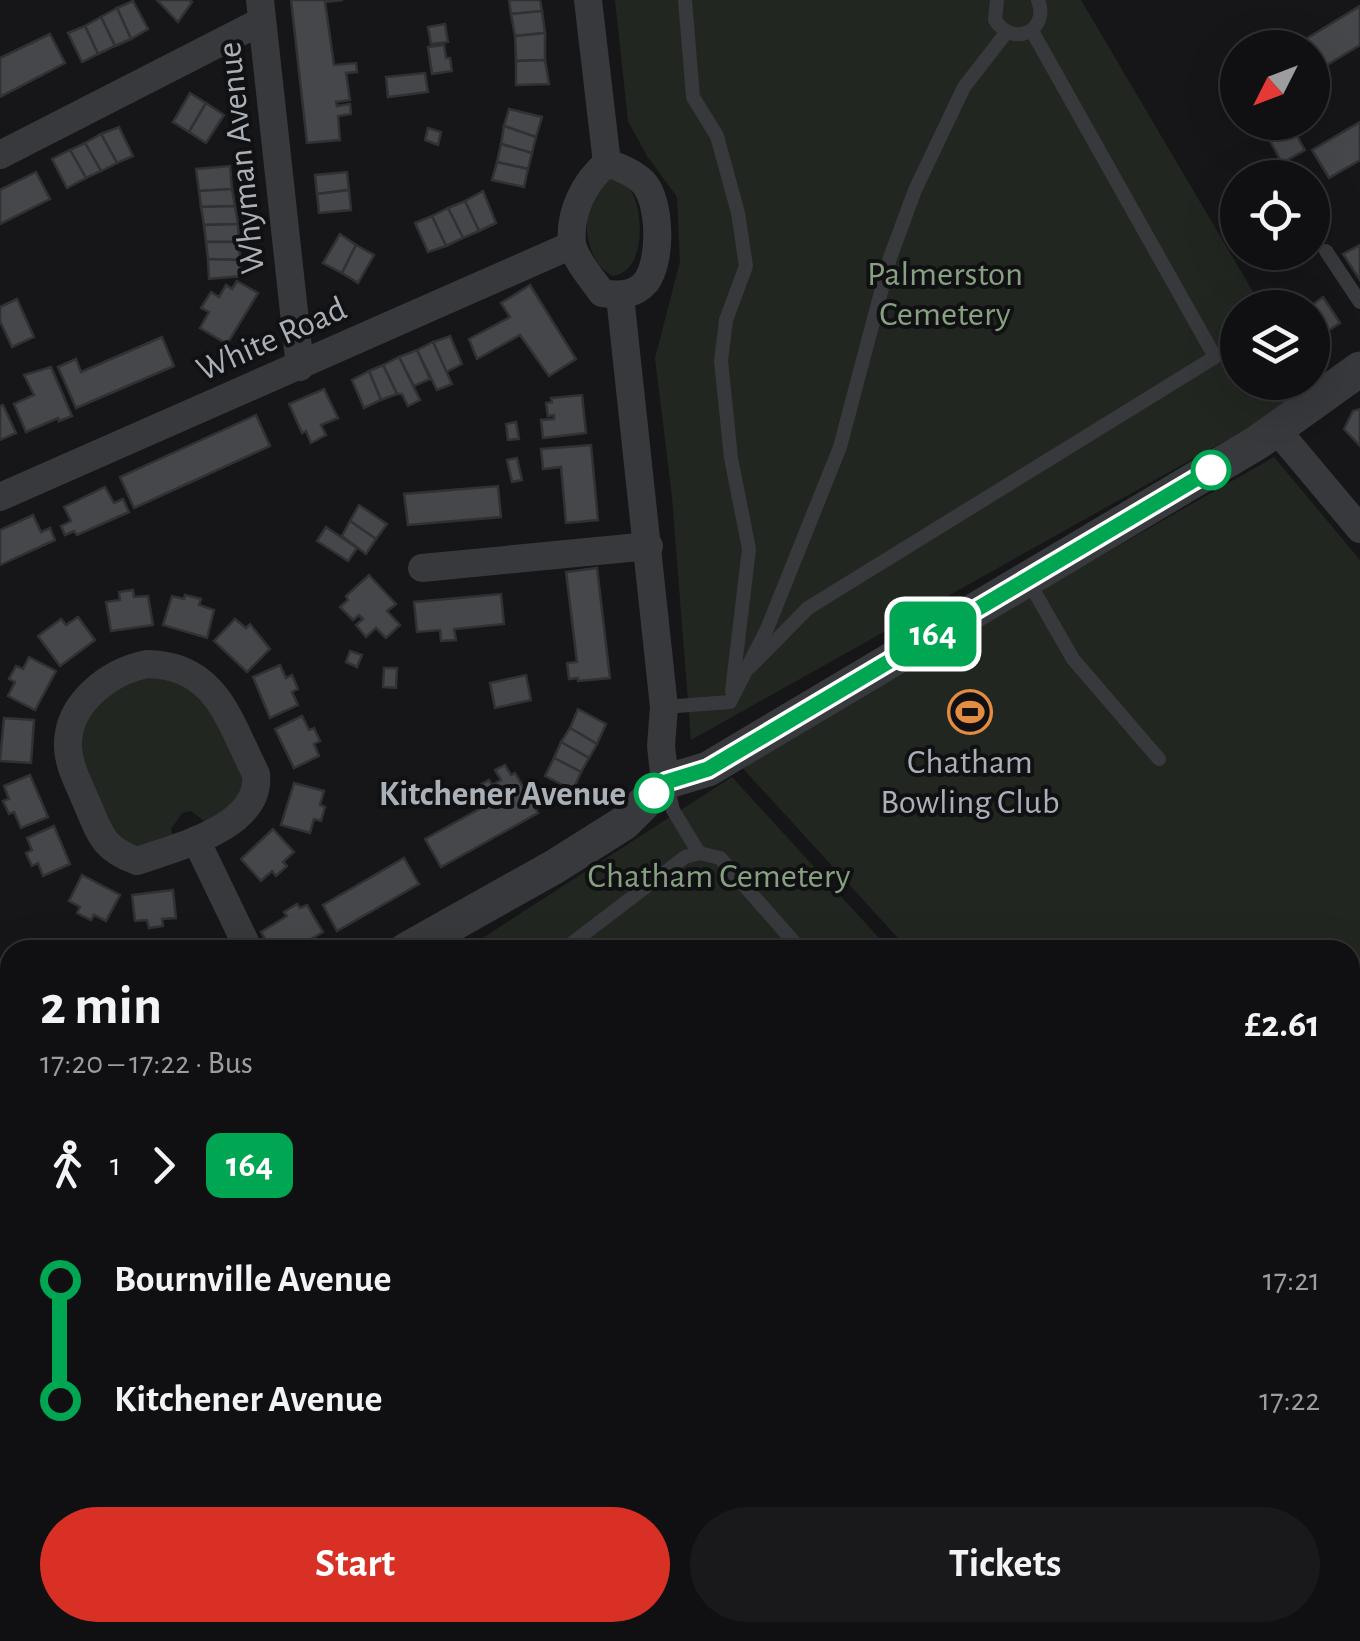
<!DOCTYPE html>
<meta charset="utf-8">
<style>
:root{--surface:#101012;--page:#19191b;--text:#f1f3f6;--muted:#9c9d9f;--line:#303032;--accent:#d93025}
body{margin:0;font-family:"Alegreya Sans",sans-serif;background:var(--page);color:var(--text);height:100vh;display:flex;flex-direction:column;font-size:38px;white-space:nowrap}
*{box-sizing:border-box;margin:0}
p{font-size:32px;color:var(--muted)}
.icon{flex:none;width:55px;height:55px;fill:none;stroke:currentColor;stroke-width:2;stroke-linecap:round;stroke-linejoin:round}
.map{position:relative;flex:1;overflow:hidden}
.details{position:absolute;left:0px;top:940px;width:1360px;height:702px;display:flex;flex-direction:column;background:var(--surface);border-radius:30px 30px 0 0;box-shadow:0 10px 40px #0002,0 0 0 2px var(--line)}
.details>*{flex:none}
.badge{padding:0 20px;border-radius:15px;font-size:35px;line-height:65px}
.needle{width:65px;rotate:228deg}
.tools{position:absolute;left:1220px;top:30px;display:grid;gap:20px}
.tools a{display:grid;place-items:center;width:110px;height:110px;border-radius:50%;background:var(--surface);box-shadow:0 10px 40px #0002,0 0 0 2px var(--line);font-size:50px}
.map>.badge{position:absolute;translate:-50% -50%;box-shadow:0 0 0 5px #fff}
.legs{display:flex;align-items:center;gap:15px;height:110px;padding:0 40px;font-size:32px}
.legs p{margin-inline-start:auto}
.head{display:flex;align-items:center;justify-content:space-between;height:170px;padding:0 40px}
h1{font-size:55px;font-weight:700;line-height:75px}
.cta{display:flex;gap:20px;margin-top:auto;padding:20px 40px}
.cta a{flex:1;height:115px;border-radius:60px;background:var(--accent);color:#fff;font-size:40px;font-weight:700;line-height:115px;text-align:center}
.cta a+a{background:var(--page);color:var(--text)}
ul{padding:0 40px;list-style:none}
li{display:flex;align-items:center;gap:35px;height:120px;font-size:38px}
li i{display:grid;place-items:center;width:15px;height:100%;margin:0 12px;background:currentColor}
li i::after{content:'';width:25px;height:25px;margin:-12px;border:8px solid;border-radius:50%;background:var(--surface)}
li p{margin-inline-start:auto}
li:first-child i{background:linear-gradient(#0000 50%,currentColor 0)}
li:last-child i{background:linear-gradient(currentColor 50%,#0000 0)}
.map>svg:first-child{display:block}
.green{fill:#212720}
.building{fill:#45474b;stroke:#303133;stroke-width:2.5}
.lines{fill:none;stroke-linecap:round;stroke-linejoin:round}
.service{stroke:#37393c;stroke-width:14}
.minor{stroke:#37393c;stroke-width:28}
.tertiary{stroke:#37393c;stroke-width:35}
.line-1-casing{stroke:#fff;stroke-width:22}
.line-1{stroke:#00a651;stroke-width:15}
.stop-1-dot{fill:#fff;stroke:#00a651;stroke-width:5}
.labels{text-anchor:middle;stroke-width:8;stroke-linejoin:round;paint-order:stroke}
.street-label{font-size:35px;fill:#a9b0b7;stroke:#111113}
.park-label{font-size:35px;fill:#86a081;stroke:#111113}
.poi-label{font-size:35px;fill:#a9b0b7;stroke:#111113}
.stop-label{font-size:35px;font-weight:bold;fill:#a9b0b7;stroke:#111113;text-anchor:end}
</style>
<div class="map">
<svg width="1360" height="1641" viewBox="0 0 1360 1641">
<rect width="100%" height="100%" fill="#161618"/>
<g class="green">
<path d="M615,0h466l181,307 -24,1v74l68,1 6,9 -621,348 -19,-243 -17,-139 25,-96 -3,-65 -30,-41 -19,-35z"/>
<path d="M607,177c8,2 16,4 21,10 16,17 20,84 -15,89 -23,-10 -31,-48 -24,-72 2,-9 13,-19 18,-27z"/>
<path d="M1274,457l86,103v884l-10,-11v-483h-441l-171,-187z"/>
<path d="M157,673l52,24 36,77v20l-38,29 -16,-12 -9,2 -11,16 2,9 -29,12 -29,-12 -36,-80c0,-23 11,-58 32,-70 13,-8 32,-11 46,-15z"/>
<path d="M732,777l158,173h-426z"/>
<path d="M1350,1452l10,11v178h-940l8,-9h922z"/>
</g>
<g class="building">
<path d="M157,0h31l4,2 -14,20z"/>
<path d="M291,0h52l-18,2 9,63 22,-2 1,9 -11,1 4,27 -14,2 1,4 13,-2 1,10 -13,2 2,24 -33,3z"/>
<path d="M509,0h31l2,11 -31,3z"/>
<path d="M133,1l15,28 -17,10 -14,-31z"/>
<path d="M1360,6v39l-48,29v-26h-21z"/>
<path d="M117,8l14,31 -16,7 -14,-29z"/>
<path d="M542,11l3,22 -30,3 -4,-22z"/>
<path d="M101,17l14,29 -17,8 -13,-28z"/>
<path d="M445,24l3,18 -17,2 -3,-17z"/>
<path d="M85,26l13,28 -16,8 -14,-29z"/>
<path d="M545,33v27l-29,1 -1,-25z"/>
<path d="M50,34l15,29 -65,34v-39z"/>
<path d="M444,45l2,13h4l2,13 -20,3 -4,-27z"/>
<path d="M545,60l4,24 -33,1v-24z"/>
<path d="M425,73l3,19 -40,5 -2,-20z"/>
<path d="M190,93l16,10 -17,29 -16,-10z"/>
<path d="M206,103l18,12 -18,28 -17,-11z"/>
<path d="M509,109l33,8 -6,20 -32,-11z"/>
<path d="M1260,122h29l16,28 -23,13z"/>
<path d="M1360,122v38l-31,18 -17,-28z"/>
<path d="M504,126l32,11 -4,16 -31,-9z"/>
<path d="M119,127l14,29 -16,7 -16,-29z"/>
<path d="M428,128l13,4 -3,13 -13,-5z"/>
<path d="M101,134l16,29 -16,8 -16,-28z"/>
<path d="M85,143l16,28 -15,7 -16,-28z"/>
<path d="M501,144l31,9 -4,16 -31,-7z"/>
<path d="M70,150l16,28 -19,10 -15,-29z"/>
<path d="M497,162l31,7 -4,18 -32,-7z"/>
<path d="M230,166l2,23 -33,2 -3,-22z"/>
<path d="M36,172l14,27 -50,25v-34z"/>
<path d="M347,172l2,18 -32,4 -2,-19z"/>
<path d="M232,189l3,17 -34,1 -2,-16z"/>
<path d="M349,190l2,20 -32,3 -2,-19z"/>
<path d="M483,191l13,32 -17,8 -14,-30z"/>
<path d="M465,201l14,30 -16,7 -15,-30z"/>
<path d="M235,206l3,18 -34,1 -3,-18z"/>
<path d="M448,208l15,30 -17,8 -14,-30z"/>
<path d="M432,216l14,30 -18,6 -13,-29z"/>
<path d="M238,224l1,18h-33l-2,-17z"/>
<path d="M340,234l16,11 -14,28 -19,-10z"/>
<path d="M206,242h33l1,18 -32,-1z"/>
<path d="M356,245l18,10 -16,28 -16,-10z"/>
<path d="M1360,245v35l-17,-26z"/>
<path d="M208,259l32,1 2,16 -33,3z"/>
<path d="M237,281l21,12 -31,51 -27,-16 9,-16 -8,-4 10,-16 8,5 7,-12 6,4z"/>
<path d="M530,285l46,74 -27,17 -29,-41 -43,24 -8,-20 41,-22 -9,-14z"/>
<path d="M1323,297l17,26 -17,11 -5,-6 -6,3v-23h-4z"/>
<path d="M17,299l17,38 -22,10 -12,-26v-14z"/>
<path d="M450,336l12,28 -16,8 -13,-30z"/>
<path d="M162,337l12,29 -98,42 -18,-41 18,-8 5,13z"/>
<path d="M433,342l19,42 -15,6 -20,-40z"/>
<path d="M417,350l13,29 -16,7 -15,-29z"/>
<path d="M399,357l21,43 -12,6 -6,-12h-5l-14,-29z"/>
<path d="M383,365l14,29 -16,6 -12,-29z"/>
<path d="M51,367l21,49 -13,5 -1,-3 -32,14 -12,-28 20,-9 -10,-20z"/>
<path d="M369,371l12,29 -17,8 -12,-28z"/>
<path d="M324,389l14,29 -17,7 5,10 -15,8 -5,-12 -4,2 -13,-29z"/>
<path d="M582,395l4,38 -43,5 -2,-18 13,-1v-4l-6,1 -2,-13 6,-1 -1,-4z"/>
<path d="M3,405l13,28 -16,7v-34z"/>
<path d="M1360,409v37l-16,-17 9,-18z"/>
<path d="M256,415l14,31 -136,62 -14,-31z"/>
<path d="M516,422l3,17 -11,1 -2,-16z"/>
<path d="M591,445l7,75 -32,3 -5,-56 -18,2 -2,-20z"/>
<path d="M517,458l5,22 -10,2 -5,-22z"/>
<path d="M498,486l3,31 -93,8 -4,-31z"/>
<path d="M105,487l9,16 9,-4 6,13 -52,23 -3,-4 -9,4 -4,-9 10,-5 -7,-14z"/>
<path d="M359,505l28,19 -11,15 -26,-18z"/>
<path d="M33,515l8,17 9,-4 5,12 -55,25v-35z"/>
<path d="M350,521l26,18 -10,15 -24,-18z"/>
<path d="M326,527l31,21 -9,13 -31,-20z"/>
<path d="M597,568l13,110 -32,3v-3l-9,1 -2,-16 10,-1 -11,-90z"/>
<path d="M369,575l27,29 -9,7 13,14 -14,13 -10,-10 -10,9 -10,-12 7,-6 -4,-4 -6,5 -13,-13 8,-7 -2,-4z"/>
<path d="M133,590l1,7 14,-1 5,29 -42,6 -5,-29 14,-2 -1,-8z"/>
<path d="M501,594l3,30 -50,5 2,11 -15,1 -1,-11 -23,2 -3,-30z"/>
<path d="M185,595l16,4 -2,6 15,5 -7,28 -44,-13 9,-29 12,3z"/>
<path d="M78,617l17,23 -35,26 -22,-30 23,-17 5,6z"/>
<path d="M235,619l11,9 4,-4 20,25 -23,23 -33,-31z"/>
<path d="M350,651l12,4 -5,12 -11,-5z"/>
<path d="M29,657l27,14 -21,39 -27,-14 7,-14 -6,-3 7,-13 7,3z"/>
<path d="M280,665l6,13 6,-3 6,14 -6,3 6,13 -28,13 -17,-41z"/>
<path d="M384,668h13l-1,20 -13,-1z"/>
<path d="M526,675l5,25 -36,8 -5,-25z"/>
<path d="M578,709l28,15 -9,20 -27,-16z"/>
<path d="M302,716l7,14 5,-2 6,13 -6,3 5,12 -25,12 -19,-39z"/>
<path d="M4,718l30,2 -3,43 -31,-2z"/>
<path d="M570,728l27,16 -8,14 -28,-16z"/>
<path d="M561,742l28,16 -8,14 -27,-14z"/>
<path d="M554,758l27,14 -8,18 -28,-14z"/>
<path d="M505,765l6,10 4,-2 23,40 -97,54 -16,-28 65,-36 -10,-18 9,-5 3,5 9,-5 -6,-10z"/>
<path d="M30,775l18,42 -27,11 -7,-16 -5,2 -6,-13 6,-2 -5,-13z"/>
<path d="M294,783l30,8 -4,14 5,2 -4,14 -7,-2 -4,14 -29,-8z"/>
<path d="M54,826l16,38 -27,12 -5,-13 -6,3 -6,-13 6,-3 -5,-12z"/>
<path d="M273,829l21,23 -11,10 4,4 -11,10 -4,-5 -11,10 -20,-22z"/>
<path d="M404,858l15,26 -82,47 -14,-26z"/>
<path d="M82,875l38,20 -14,26 -12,-6 -3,5 -14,-7 3,-6 -11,-6z"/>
<path d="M173,890l3,28 -14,1 1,7 -14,2 -2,-8 -12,1 -3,-26z"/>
<path d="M297,904l3,4 7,-3 16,27 -31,18h-20l-11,-18 26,-16 -3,-4z"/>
<path d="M1360,1061v62l-10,9v-63z"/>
<path d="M10,1290v43l-10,7v-43z"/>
<path d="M1350,1364l10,11v28l-10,-11z"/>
</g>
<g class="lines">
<g class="service">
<path d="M685,0l8,97 24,39 21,77 8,53 -20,54 -5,41 10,97 18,91 -17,142"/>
<path d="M997,0l-2,20c18,28 55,11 43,-20"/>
<path d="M1326,251l34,51"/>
<path d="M1027,579l46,80 86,100"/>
<path d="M750,667l58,-59 407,-251 -183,-326"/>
<path d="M664,707l66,-5 37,-73 73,-182 50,-189 25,-68 49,-103 42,-54"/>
<path d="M667,786l6,24 26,43"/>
<path d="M563,950l122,-93 14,-4 21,5 81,92"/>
<path d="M488,1632l2,9"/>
<path d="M939,1632l7,9"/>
</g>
<g class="minor">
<path d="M260,0l40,367"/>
<path d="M588,0l19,163"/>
<path d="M0,155l262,-134"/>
<path d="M607,163c12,4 26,9 36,19 18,19 19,79 3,100 -12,14 -28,14 -44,11 -9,-13 -28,-34 -30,-50 -3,-30 12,-61 35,-80z"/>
<path d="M620,296l44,411 -3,39 4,36"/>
<path d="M1277,430l83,99"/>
<path d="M0,497l572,-252"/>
<path d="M422,568l227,-22"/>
<path d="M147,664c70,1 82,57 109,110 6,53 -79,73 -119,87 -36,-13 -37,-28 -52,-62 -7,-17 -16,-33 -17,-51 -2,-44 40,-76 79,-84z"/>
<path d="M196,840l53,110"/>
<path d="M0,1157l10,14"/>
<path d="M0,1583l10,11"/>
<path d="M45,1632l8,9"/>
<path d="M247,1641l9,-9"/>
</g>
<g class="tertiary">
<path d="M406,950l148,-83 70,-44 41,-41 43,-13 550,-327 102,-73"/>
<path d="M0,1227l10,-7"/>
</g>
</g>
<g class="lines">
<g class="line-1-casing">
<path id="line-1" d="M654,793l12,-11 42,-13 503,-299"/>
</g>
<use href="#line-1" class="line-1"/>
</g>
<defs>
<g id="stadium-ring" transform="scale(2.25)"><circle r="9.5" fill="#111113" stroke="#e48c42" stroke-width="1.5"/><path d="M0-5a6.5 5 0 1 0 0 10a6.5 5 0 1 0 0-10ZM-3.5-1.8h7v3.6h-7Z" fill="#e48c42"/></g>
</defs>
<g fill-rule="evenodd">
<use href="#stadium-ring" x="970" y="712"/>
</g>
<g class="stop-1-dot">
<circle cx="1211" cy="470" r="18"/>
<circle cx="654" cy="793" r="18"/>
</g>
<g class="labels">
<g class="street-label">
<text transform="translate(240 158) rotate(-96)" y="12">Whyman Avenue</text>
<text transform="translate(271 338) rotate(-24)" y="12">White Road</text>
</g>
<g class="park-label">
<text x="945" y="285">Palmerston<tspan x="945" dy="40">Cemetery</tspan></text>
<text x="719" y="887">Chatham Cemetery</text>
</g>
<g class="poi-label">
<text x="970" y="773">Chatham<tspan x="970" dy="40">Bowling Club</tspan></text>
</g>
<g class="stop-label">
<text x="626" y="805">Kitchener Avenue</text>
</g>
</g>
</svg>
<div class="tools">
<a><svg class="needle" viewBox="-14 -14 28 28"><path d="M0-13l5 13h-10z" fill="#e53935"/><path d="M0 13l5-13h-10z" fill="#9c9d9f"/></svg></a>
<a><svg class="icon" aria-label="locate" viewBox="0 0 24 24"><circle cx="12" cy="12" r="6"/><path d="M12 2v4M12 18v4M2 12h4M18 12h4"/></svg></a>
<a><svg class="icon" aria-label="layers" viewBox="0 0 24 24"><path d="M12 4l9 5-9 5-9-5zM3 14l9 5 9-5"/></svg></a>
</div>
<b class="badge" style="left:933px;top:634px;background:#00a651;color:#fff">164</b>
<section class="details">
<div class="head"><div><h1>2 min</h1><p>17:20 – 17:22 · Bus</p></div><b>£2.61</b></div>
<div class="legs"><svg class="icon" aria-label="walk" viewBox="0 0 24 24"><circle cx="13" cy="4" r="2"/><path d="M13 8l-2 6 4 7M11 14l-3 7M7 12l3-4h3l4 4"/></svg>1<svg class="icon" aria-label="forward" viewBox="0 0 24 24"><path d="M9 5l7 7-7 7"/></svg><b class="badge" style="background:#00a651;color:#fff">164</b></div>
<ul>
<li><i style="color:#00a651"></i><b>Bournville Avenue</b><p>17:21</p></li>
<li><i style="color:#00a651"></i><b>Kitchener Avenue</b><p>17:22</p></li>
</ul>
<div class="cta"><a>Start</a><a>Tickets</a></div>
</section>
</div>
